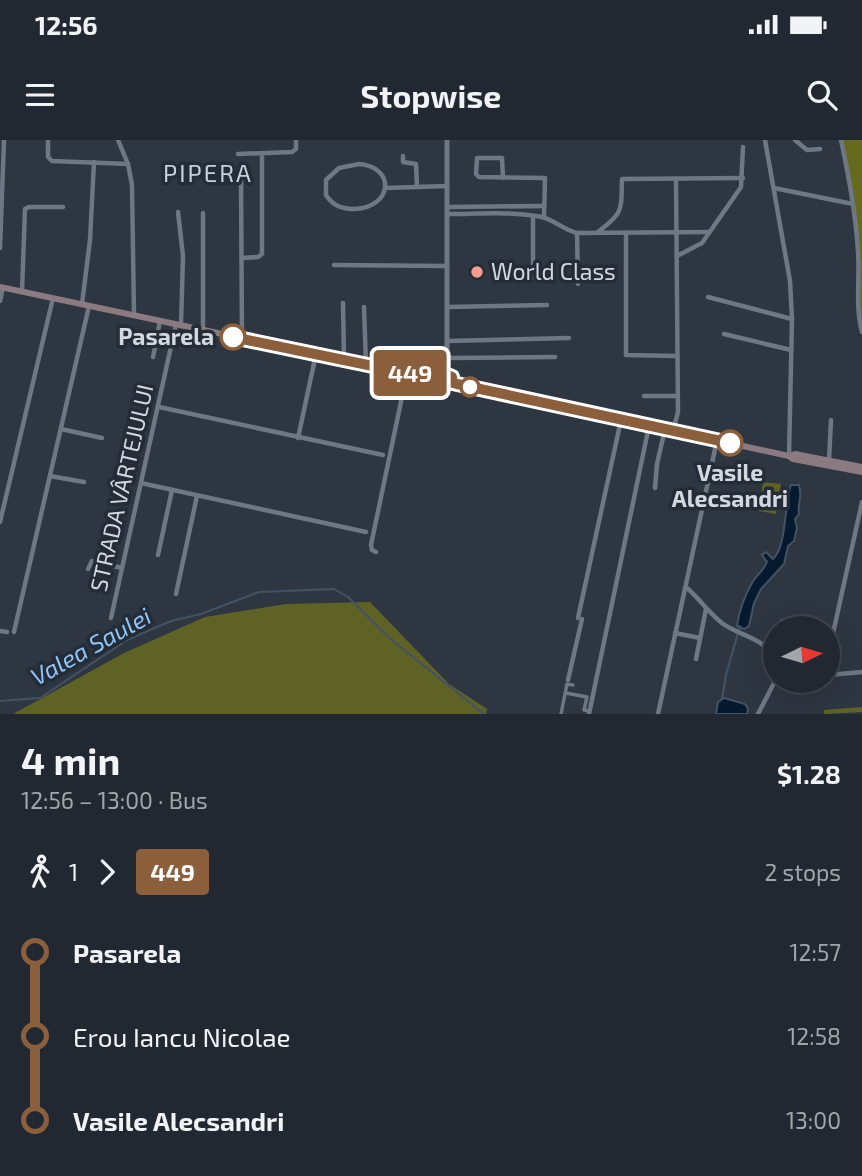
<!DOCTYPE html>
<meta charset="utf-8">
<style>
:root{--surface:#222831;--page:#2e343d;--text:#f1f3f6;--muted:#a2a6ab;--line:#3f444d}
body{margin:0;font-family:"Exo 2",sans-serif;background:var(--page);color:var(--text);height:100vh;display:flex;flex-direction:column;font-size:26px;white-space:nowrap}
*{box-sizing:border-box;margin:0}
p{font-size:23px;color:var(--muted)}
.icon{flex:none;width:38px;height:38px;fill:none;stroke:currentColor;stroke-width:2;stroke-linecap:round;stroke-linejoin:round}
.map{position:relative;height:574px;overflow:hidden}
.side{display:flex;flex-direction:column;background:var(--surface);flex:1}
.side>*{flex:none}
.badge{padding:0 14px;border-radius:5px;font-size:24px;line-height:46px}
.needle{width:46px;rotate:85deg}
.fabs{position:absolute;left:763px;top:476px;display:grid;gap:14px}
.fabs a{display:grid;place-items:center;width:77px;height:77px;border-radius:50%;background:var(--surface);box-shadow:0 7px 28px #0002,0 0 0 2px var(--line);font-size:35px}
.map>.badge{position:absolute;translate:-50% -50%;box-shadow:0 0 0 4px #fff}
.legs{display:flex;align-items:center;gap:10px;height:77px;padding:0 21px;font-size:23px}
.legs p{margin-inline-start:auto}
.head{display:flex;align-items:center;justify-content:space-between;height:119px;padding:0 21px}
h1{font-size:38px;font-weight:700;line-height:52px}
ul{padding:0 21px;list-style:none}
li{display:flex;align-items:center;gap:24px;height:84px;font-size:26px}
li i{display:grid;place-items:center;width:10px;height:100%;margin:0 9px;background:currentColor}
li i::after{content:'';width:18px;height:18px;margin:-9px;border:5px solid;border-radius:50%;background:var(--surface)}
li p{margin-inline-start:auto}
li:first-child i{background:linear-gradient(#0000 50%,currentColor 0)}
li:last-child i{background:linear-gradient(currentColor 50%,#0000 0)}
.status{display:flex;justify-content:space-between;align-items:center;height:49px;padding:0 35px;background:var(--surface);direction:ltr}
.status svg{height:19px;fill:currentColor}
header{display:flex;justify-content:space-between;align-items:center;height:91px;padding:0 21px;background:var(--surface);font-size:32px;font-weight:700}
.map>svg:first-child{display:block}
.green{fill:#5f6225}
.forest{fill:#666a1f}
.water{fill:#051a2e;stroke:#435363;stroke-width:2}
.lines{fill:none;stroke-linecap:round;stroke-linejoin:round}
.stream{stroke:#435363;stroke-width:2}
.pedestrian{stroke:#6e7784;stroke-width:3.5}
.minor{stroke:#6e7784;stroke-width:4.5}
.tertiary{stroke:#6e7784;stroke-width:5}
.secondary{stroke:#8b7a7f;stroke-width:6}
.line-1-casing{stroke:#fff;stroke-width:16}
.line-1{stroke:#8b5e3c;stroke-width:10}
.poi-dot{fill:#f49d8d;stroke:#242c37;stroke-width:2.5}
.stop-1-dot{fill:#fff;stroke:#8b5e3c;stroke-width:3.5}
.labels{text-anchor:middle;stroke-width:7;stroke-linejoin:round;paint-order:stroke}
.poi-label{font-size:23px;fill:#d3d8df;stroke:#242c37;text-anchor:start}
.stop-label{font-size:23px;font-weight:bold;fill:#d3d8df;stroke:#242c37;text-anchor:end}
.street-label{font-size:23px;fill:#d3d8df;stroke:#242c37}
.neighbourhood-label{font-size:24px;letter-spacing:2px;fill:#c5cfdd;stroke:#242c37}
.water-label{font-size:24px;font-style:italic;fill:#91c4f7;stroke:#242c37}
</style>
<div class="status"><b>12:56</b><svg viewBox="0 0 49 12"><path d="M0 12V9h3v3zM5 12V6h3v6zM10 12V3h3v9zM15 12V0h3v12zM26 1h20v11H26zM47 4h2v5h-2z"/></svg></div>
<header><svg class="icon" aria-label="menu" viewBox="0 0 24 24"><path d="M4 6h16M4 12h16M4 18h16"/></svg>Stopwise<svg class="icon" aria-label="search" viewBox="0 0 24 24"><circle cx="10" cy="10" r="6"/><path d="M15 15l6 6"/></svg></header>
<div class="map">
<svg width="862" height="574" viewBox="0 0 862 574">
<rect width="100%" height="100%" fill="#2e3641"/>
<g class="green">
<path d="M763,342l18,2 -5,30 -17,-3z"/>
<path d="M370,462l79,82 38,25 -1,5h-473l111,-61 81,-36 81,-13z"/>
<path d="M862,567v5l-38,2v-4z"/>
</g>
<path class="forest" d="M842,0h20v192l-3,-10 -2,-91z"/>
<g class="water">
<path d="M791,345h8c4,13 -2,18 0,29l-4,5 2,9 -3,13 -6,5 -4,18 -23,25 -7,14 -5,23 -5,3 -7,-3c2,-16 8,-31 16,-45 5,-7 11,-11 14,-19l-5,-7 4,-3 7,7c14,-13 11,-55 18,-74z"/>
<path d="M724,558l21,6 3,5 -1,5h-31l2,-12z"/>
</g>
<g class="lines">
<g class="stream">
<path d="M722,559l4,-24 14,-49"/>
<path d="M0,561l40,-3 87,-58 44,-19 30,-7 58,-22 75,-3 14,8 40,40 96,77"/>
</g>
<g class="pedestrian">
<path d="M566,553l21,4 -3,13 5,1"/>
<path d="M561,574l6,-30 6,1"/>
</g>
<g class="minor">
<path d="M48,0v17l4,4 76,3"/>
<path d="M118,0l10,24 4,21 2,130"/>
<path d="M765,0l25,141 2,38 -3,137"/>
<path d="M795,0l12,10 13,-1"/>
<path d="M841,0c8,37 15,74 17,112 2,27 -3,54 4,80"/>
<path d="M238,14l54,-2 4,-3v-9"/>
<path d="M403,16v6l13,2 1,23"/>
<path d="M359,24c37,3 34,43 -4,45 -13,0 -22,-3 -29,-14v-15l13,-12z"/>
<path d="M503,38l-1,-20h-25l-1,16 3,3 66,1 -1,39"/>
<path d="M241,39l1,159"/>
<path d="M385,48l62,-2"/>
<path d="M774,48l79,16"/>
<path d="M448,67l96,-1"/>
<path d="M178,72l5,44 -2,69"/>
<path d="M203,73v117"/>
<path d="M448,74c30,0 63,-3 94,3 12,3 22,13 35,16l132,-1"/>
<path d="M533,77v61"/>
<path d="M598,92c26,-20 23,-21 24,-53l121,-1"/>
<path d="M577,93l1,51"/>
<path d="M626,93v122l51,1"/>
<path d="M0,108l4,-108"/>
<path d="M677,116l25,-13 39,-56 2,-40"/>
<path d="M242,118l16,-1 4,-3v-97"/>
<path d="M334,125l113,1"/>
<path d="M22,151l3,-82 4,-2h34"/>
<path d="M708,157l84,22"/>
<path d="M0,161l3,-14"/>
<path d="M343,163l1,57"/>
<path d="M82,164l8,-64 4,-78"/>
<path d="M364,167l2,58"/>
<path d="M447,167l100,-2"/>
<path d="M724,194l67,16"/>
<path d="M447,201l122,-3"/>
<path d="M153,217l7,-36"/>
<path d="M447,218l108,-1"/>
<path d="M644,256h33"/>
<path d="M159,267l224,48"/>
<path d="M61,289l41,9"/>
<path d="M673,291l5,-19 -2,-233"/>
<path d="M298,298l18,-84"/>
<path d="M829,321l2,-41"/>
<path d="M50,336l34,6"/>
<path d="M141,343l225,49"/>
<path d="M655,348l2,-24 8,-35"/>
<path d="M0,382l53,-224"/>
<path d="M376,412l-4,-2 -1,-5 36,-172"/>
<path d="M158,415l14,-65"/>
<path d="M88,429l4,-8 30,7"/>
<path d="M686,447c13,11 23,26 36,36 18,14 46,14 53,40"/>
<path d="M176,454l21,-98"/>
<path d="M111,478l65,-294"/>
<path d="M578,478l43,-198"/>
<path d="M780,488l2,-7"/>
<path d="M0,491l7,1"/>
<path d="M14,492l75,-326"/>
<path d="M675,493l25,5"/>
<path d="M828,516l34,-154"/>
<path d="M696,519l10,-50"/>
<path d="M828,535l34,-3"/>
<path d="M568,540l14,-61"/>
<path d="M589,574l60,-288"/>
<path d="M658,574l59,-274"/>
<path d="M758,574l17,-33"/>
</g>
<path class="tertiary" d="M447,235v-235"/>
<g class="secondary">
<path d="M0,147l440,93"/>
<circle cx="447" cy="241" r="6"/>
<path d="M453,243l336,73 4,3 69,13"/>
<path d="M789,316l6,-2 67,13"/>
</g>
</g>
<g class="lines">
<g class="line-1-casing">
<path id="line-1" d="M233,197l207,43 7,-5 5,2 1,6 4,1 273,59"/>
</g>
<use href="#line-1" class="line-1"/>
</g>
<circle class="poi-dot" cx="477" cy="132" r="7"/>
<g class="stop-1-dot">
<circle cx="233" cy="197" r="12"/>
<circle cx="470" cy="247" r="9"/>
<circle cx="730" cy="303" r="12"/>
</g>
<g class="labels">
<g class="poi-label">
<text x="491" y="140">World Class</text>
</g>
<g class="stop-label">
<text x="214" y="205">Pasarela</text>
<text x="730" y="341" text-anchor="middle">Vasile<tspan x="730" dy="26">Alecsandri</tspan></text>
</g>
<g class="street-label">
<text transform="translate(122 348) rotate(-77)" y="8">STRADA VÂRTEJULUI</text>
</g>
<g class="neighbourhood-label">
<text x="208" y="42">PIPERA</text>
</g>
<g class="water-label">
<text transform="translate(91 507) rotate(-29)" y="8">Valea Saulei</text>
</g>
</g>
</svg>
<div class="fabs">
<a><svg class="needle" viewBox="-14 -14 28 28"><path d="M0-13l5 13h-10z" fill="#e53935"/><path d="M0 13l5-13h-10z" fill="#a2a6ab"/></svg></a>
</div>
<b class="badge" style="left:410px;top:233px;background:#8b5e3c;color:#fff">449</b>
</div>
<section class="side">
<div class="head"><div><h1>4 min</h1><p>12:56 – 13:00 · Bus</p></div><b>$1.28</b></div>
<div class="legs"><svg class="icon" aria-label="walk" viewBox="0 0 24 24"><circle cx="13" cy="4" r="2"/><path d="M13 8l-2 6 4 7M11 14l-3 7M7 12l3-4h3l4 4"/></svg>1<svg class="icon" aria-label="forward" viewBox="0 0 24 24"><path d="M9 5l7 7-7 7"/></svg><b class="badge" style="background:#8b5e3c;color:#fff">449</b><p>2 stops</p></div>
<ul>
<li><i style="color:#8b5e3c"></i><b>Pasarela</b><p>12:57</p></li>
<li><i style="color:#8b5e3c"></i><span>Erou Iancu Nicolae</span><p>12:58</p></li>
<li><i style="color:#8b5e3c"></i><b>Vasile Alecsandri</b><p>13:00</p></li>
</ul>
</section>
